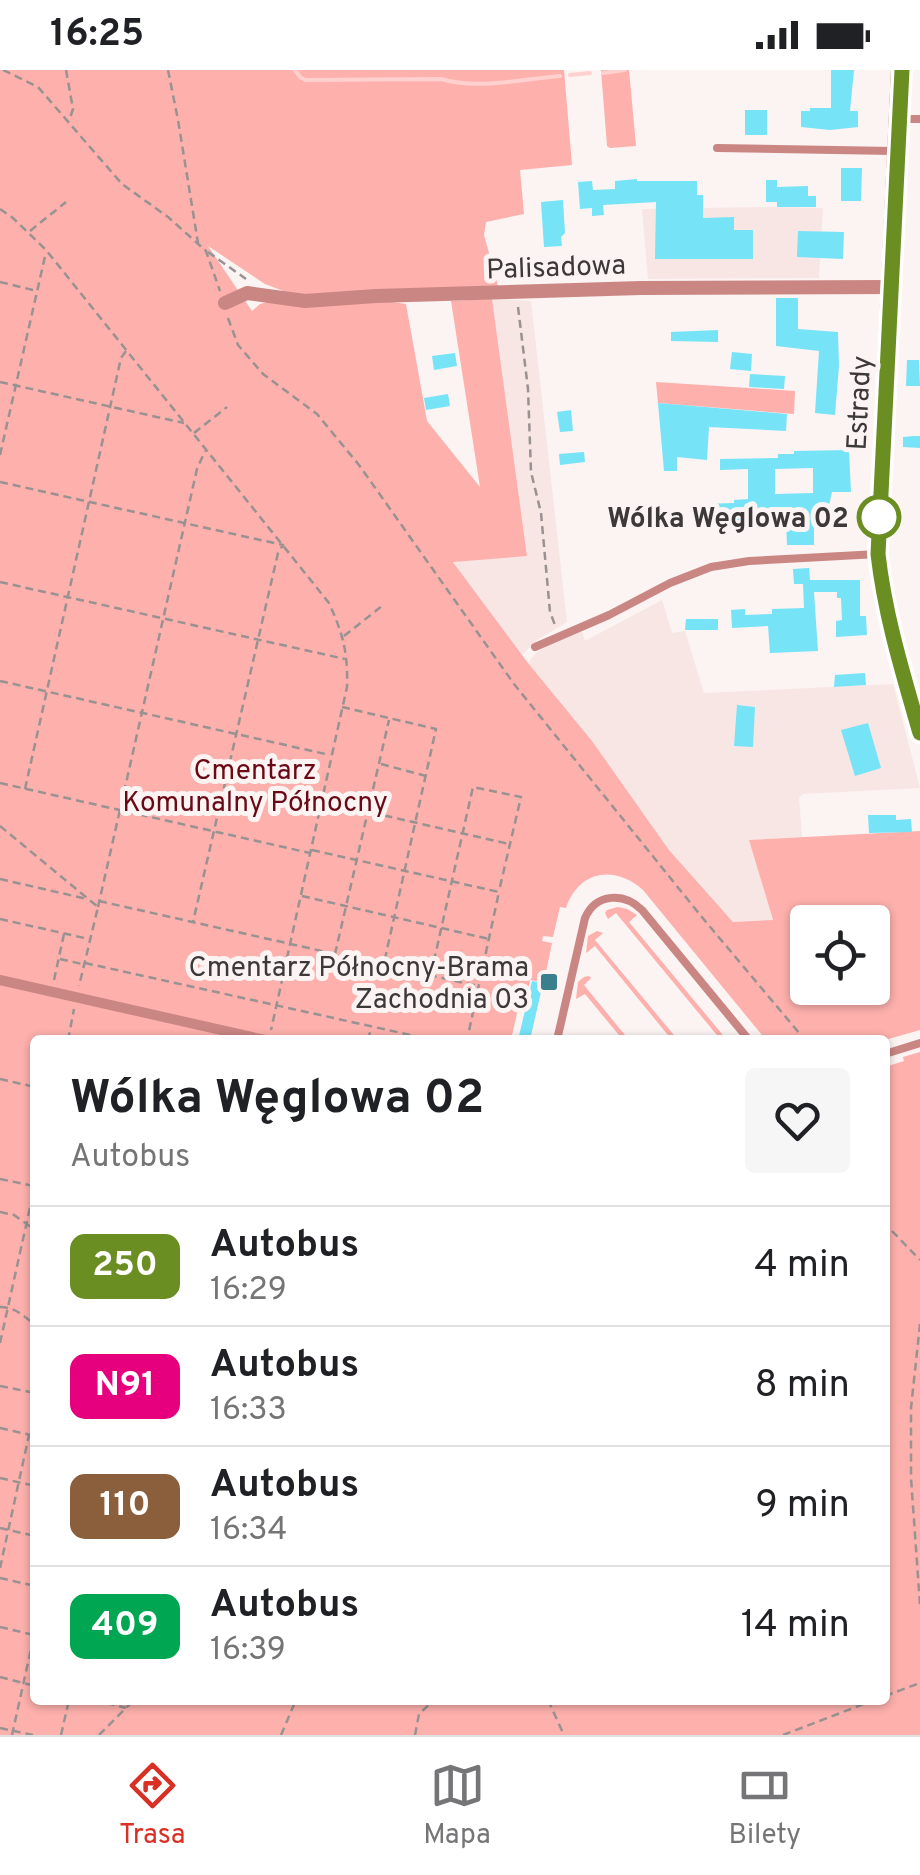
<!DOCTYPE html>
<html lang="pl">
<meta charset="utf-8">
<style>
:root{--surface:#fff;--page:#f6f6f6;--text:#202124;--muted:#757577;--line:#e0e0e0;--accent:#d93025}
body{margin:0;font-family:Overpass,sans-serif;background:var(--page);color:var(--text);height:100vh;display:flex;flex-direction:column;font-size:38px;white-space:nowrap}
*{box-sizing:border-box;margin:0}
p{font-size:32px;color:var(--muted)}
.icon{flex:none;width:55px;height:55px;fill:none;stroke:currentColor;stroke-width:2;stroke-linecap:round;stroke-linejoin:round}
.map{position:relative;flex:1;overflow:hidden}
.drawer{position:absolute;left:30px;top:965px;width:860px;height:670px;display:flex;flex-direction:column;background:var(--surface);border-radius:10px;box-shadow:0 2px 8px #0004}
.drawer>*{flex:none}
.badge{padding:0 20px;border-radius:15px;font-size:35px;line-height:65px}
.buttons{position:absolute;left:790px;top:835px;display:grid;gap:20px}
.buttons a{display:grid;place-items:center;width:100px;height:100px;border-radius:10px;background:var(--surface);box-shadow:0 2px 8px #0004;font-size:50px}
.map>.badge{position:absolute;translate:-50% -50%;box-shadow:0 0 0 5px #fff}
.round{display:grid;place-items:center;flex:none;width:105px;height:105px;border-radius:10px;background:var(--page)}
.summary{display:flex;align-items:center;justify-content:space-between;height:170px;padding:0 40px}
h1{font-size:48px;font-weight:700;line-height:75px}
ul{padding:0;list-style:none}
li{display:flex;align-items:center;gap:30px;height:120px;padding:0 40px;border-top:2px solid var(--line)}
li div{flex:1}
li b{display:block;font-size:38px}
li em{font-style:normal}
li .badge{min-width:110px;font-weight:700;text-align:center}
.status{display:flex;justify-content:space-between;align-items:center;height:70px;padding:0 50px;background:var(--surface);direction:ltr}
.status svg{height:28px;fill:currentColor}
.tabs{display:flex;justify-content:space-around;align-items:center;height:140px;border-top:2px solid var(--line);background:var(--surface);font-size:28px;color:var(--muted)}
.tabs a{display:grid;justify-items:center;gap:5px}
.tabs .active{color:var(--accent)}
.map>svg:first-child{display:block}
.built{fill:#f8e6e5}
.green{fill:#fdb0ac;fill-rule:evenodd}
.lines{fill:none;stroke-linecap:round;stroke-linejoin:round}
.stream{stroke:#ffd1ce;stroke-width:4}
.building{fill:#76e3f7;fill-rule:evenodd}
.path{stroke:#989291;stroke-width:2.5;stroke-dasharray:8 5;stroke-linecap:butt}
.service{stroke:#ca8683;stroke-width:8}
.pedestrian{stroke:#ca8683;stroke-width:10}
.minor{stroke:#ca8683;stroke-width:14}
.secondary{stroke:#ae4c4d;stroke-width:20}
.line-casing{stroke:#fff;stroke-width:22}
.line{stroke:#6b8e23;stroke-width:15}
.stop-dot{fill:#fff;stroke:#6b8e23;stroke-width:5}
.poi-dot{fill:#397f8c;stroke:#fcf3f3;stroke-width:4}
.labels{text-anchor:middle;stroke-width:10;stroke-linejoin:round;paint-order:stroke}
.street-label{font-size:28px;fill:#3c3938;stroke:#fcf3f3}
.stop-label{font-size:28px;font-weight:bold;fill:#3c3938;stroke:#fcf3f3;text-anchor:end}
.park-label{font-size:28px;fill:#6a0916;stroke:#fcf3f3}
.poi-label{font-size:28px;fill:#3c3938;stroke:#fcf3f3;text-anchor:end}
</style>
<div class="status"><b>16:25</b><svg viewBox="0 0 49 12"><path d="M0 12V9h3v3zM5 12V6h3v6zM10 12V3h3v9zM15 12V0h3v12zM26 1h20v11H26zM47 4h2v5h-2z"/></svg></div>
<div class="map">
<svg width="920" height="1665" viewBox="0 0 920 1665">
<rect width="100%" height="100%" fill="#fcf3f3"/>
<g class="built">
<path d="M770,137l53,1 -4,70 -171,1 -6,-70z"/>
<path d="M492,229l39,2 36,321 -30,18 -15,15 -69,-94 74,-6z"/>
<path d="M662,530l10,33 13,-2 19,62 189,-9 27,104 -118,6 -3,4 3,39 -52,3 23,81 -40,1 -64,-72 -77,-109 -64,-78 8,-10 26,-16 20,-6 3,10z"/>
</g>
<g class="green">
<path d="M0,0h564l8,95 -52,5 4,44 -38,8 -2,13 14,51 -204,9 -29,-11 -57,-38 44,65 8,-7 15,-4 110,1 21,3 21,117 53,66 -29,-186 41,-2 35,257 -74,6 75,101 64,78 77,109 64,72 40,-2 -24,-80 171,-9v199l-35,10h-119l-123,-150c-28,-25 -64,-20 -77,18l-6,-1 -7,30 -10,-1 -1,5 10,2 -8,39 -14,-2 -3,17 -6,-1 -10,44h-476v660h850v-633l19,-6 -1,-4 17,-5v683h-920zM808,852h64v66h-64z"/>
<path d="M601,0h28l7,76 -26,2 -3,-2z"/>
<path d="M656,312l139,9 -1,23 -136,-11z"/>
<path d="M618,837l9,2 10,6 -8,7 98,118h-6l-105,-127 -8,6 -3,-6 2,-3z"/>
<path d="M597,861l6,2 -8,7 83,100h-6l-77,-94 -9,7 2,-17z"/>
<path d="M589,906l2,2 -7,7 45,55h-6l-38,-46 -9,5 2,-17 6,-5z"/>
</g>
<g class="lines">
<g class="stream">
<path d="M295,0l5,7 5,3 136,-1c37,11 82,0 119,-3"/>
<path d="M603,3l22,-3"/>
<path d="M570,5l20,-2"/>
</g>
</g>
<g class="building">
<path d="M831,0h23l-4,41h8v16l-28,3 -29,-3v-16h9v-3h21z"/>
<rect x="745" y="40" width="22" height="25"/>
<path d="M841,98h21l-1,33h-20z"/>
<path d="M637,109v2h60v14h6v23l31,-1v13h19v29h-98l1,-57 -53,3 1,10 -12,1v-8l-12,1 -2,-27 14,-1 1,9 22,-1v-8z"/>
<path d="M766,110h11v7l31,-1v10h8v11h-39v-5h-11z"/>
<path d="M563,130l2,33 -4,4 1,9 -18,1 -3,-45z"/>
<path d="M798,161l46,1 -1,27 -46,-2z"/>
<path d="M776,228h22v31l40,3 1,34 -4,49 -20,-2 4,-62 -43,-5z"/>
<path d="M718,260v12l-47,-1v-9z"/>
<path d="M732,282l20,2 -1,17 -21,-2z"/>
<path d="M455,283l2,13 -23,4 -2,-14z"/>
<path d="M907,290h12l1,26h-14z"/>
<path d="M750,304l35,2 -1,13 -35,-2z"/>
<path d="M448,324l2,12 -24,4 -2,-12z"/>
<path d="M658,333l129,11 -1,17 -77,-4 -2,33 -30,-3v14h-13z"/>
<path d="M571,340l2,21 -13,1 -3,-20z"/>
<path d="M914,366h6v12l-17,-1v-10z"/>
<path d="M849,380l2,42h-19l-6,27 -12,-2v28h-27l-1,-23h-13v-9l-26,-1v17h-36l-1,-7 -7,1 -1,-19 32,-1v-3l14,-1v-30l-28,1v-11l58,-1v-4h16v-3zM813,398v25l-38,1v-25z"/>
<path d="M584,382l1,10 -25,3 -1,-11z"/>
<path d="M809,498l1,12h50v36h6l1,19 -31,2v-16l6,-1 -1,-22h-4v-6h-23l4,59 -48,2 -2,-27 -36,2 -1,-18 14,-1v6l27,-1v-5l32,-1 -1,-24h-9l-1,-15z"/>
<path d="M686,549h32v11h-33z"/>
<path d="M865,603l1,12 -32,2 1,-12z"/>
<path d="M737,635l18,2 -2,40 -19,-1z"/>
<path d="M868,653l13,45 -26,8 -14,-46z"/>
<path d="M868,745h28v5l15,-1 1,13 -43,1z"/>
<path d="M532,911l11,2 -13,57h-12z"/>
</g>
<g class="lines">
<g class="path">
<path d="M3,0l35,17 84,97 46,33 38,34 14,40"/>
<path d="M66,0l7,39 -4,12"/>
<path d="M168,0l10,50 20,123"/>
<path d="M0,139l13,9 33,32 283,353c14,31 19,49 18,84l-76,343"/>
<path d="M30,161l36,-29"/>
<path d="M208,182l38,27"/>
<path d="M0,212l37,9"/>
<path d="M518,237l10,82 3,83 10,41 9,99 5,13"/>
<path d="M228,248l10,27 25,29 54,40 42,51 155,219 187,232 104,124"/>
<path d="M0,312l184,41"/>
<path d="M194,363l33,-26"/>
<path d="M0,385l46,-203"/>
<path d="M0,412l283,63 -5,8 -85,369"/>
<path d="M0,512l345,77"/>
<path d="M344,566l38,-30"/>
<path d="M0,611l330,74"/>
<path d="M342,637l94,22 -52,234"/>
<path d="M381,694l45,12"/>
<path d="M0,713l310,70"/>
<path d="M25,719l96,-431 5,-7"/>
<path d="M321,731l188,43"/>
<path d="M0,756l98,81 -19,79"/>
<path d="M312,780l187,42 -32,148"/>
<path d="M0,809l87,20"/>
<path d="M302,826l187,43"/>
<path d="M99,831l379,85"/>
<path d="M98,837l99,-438 8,-18"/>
<path d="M0,849l89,20"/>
<path d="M335,884l54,-234"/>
<path d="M60,889l22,5"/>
<path d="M85,893l348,77"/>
<path d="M431,904l42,-187 48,10 -22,94"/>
<path d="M54,910l10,-46"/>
<path d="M68,967l13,3"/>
<path d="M68,970l6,-31"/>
<path d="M368,970l3,-12"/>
<path d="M0,1009l35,8"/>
<path d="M0,1109l34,7"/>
<path d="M0,1142l14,3 21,15"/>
<path d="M885,1150l7,11 28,29"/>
<path d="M0,1237c15,0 24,9 35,18"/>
<path d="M920,1254l-9,84v70l9,127"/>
<path d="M0,1273l35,-158"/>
<path d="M0,1316l35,7"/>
<path d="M0,1358l35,8"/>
<path d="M0,1408l35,8"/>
<path d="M0,1458l35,8"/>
<path d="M0,1498l29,-133"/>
<path d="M0,1508l35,8"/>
<path d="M0,1557l34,8"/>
<path d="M0,1607l35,9"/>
<path d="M885,1626l35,-13"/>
<path d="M94,1630l32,8"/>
<path d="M548,1630l16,35"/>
<path d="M0,1658l33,7"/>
<path d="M12,1665l23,-104"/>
<path d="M61,1665l8,-35"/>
<path d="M99,1665l35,-35"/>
<path d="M281,1665l15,-35"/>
<path d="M415,1665l4,-21 15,-14"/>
<path d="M783,1665l91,-35"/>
</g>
<g class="service">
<path d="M900,49h20"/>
<path d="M717,78l176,3"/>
<path d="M535,577l74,-32 61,-32 41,-16 38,-6 129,-7"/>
<path d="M557,970l28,-122c11,-25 39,-26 57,-8l107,130"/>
<path d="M885,984l35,-11"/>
</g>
<path class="pedestrian" d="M0,910l265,60"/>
<path class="minor" d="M225,233l22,-10 58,8 71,-5 265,-8 251,-1"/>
<path class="secondary" d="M901,0l-23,484c7,62 25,120 42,179"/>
</g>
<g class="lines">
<g class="line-casing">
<path id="line" d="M902,0l-24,484c7,62 25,120 42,179"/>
</g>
<use href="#line" class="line"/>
</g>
<circle class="stop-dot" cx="879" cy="447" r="20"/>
<rect class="poi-dot" x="539" y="902" width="20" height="20" rx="5"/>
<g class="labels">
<g class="street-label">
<text transform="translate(556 196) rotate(-2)" y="10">Palisadowa</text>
<text transform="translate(858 333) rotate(-87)" y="10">Estrady</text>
</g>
<g class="stop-label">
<text x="849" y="457">Wólka Węglowa 02</text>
</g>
<g class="park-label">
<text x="255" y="709">Cmentarz<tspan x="255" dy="32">Komunalny Północny</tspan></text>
</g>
<g class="poi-label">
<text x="529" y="906">Cmentarz Północny-Brama<tspan x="529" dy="32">Zachodnia 03</tspan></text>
</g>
</g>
</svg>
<div class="buttons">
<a><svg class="icon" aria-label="locate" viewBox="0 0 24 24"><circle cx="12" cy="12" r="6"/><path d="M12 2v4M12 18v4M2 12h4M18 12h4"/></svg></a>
</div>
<section class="drawer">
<div class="summary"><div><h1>Wólka Węglowa 02</h1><p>Autobus</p></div><a class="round"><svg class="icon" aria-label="heart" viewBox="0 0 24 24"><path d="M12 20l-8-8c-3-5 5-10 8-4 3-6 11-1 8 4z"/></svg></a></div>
<ul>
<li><span class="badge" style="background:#6b8e23;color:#fff">250</span><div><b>Autobus</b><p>16:29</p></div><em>4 min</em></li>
<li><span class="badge" style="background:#e6007e;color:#fff">N91</span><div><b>Autobus</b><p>16:33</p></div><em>8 min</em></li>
<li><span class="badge" style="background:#8b5e3c;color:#fff">110</span><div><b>Autobus</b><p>16:34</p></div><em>9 min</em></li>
<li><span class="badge" style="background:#00a651;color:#fff">409</span><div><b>Autobus</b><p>16:39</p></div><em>14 min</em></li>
</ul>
</section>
</div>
<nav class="tabs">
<a class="active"><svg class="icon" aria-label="directions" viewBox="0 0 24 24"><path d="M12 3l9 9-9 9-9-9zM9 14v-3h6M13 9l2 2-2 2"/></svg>Trasa</a>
<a><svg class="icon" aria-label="map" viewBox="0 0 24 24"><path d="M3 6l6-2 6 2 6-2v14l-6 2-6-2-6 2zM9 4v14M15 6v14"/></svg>Mapa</a>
<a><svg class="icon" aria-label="tickets" viewBox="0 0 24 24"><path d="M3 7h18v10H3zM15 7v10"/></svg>Bilety</a>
</nav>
